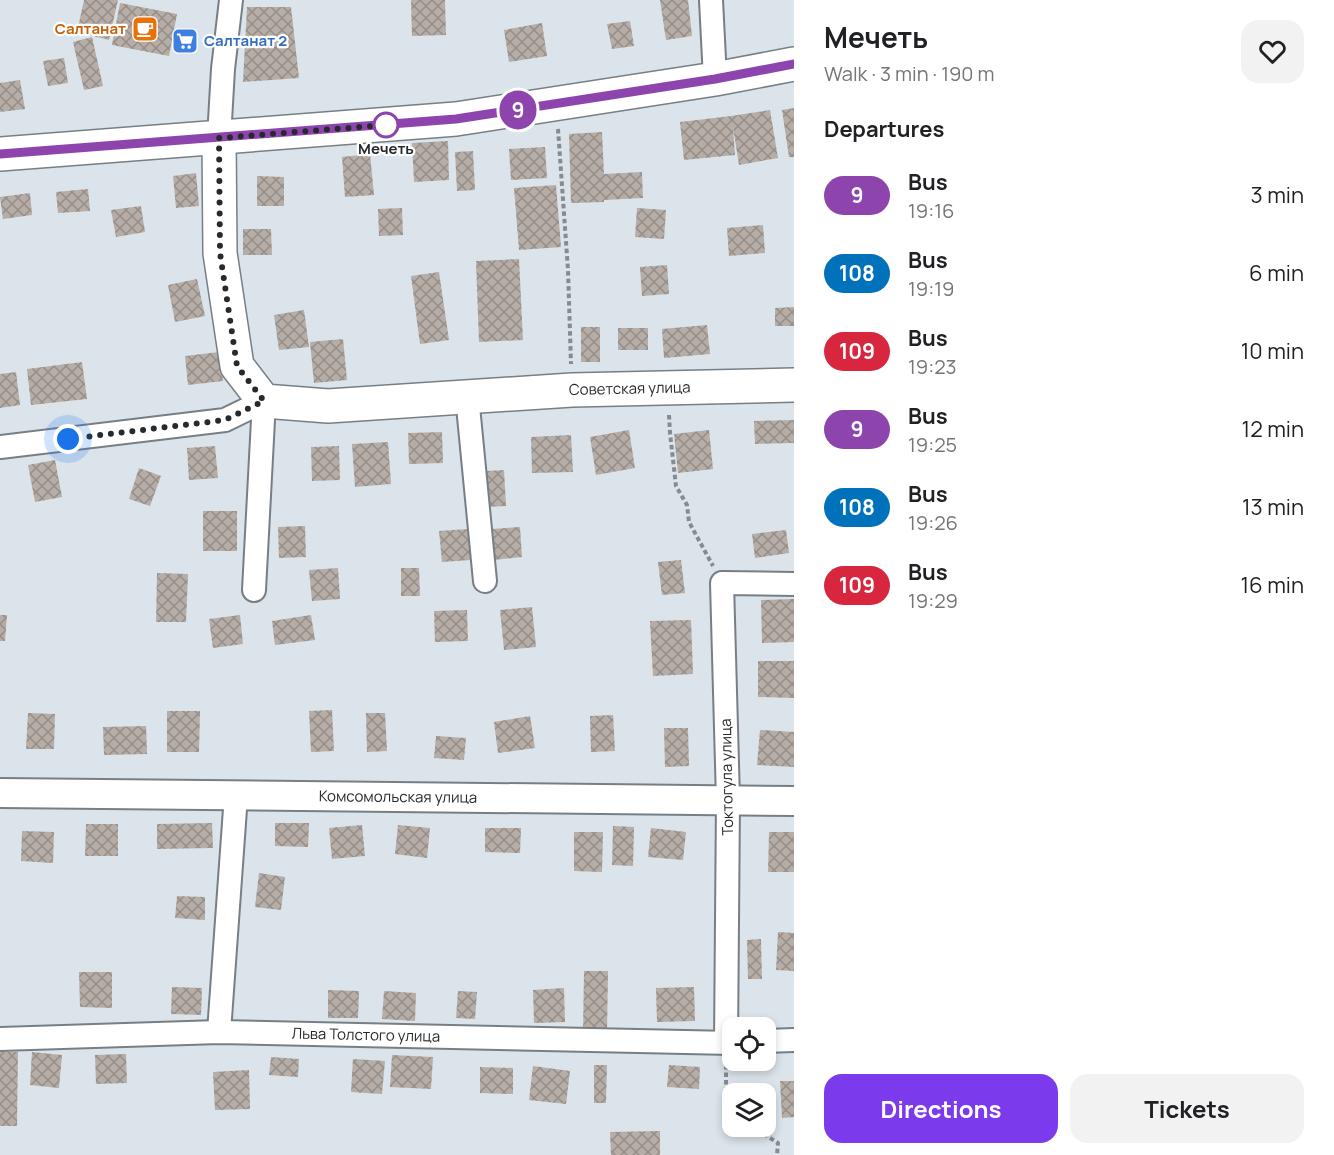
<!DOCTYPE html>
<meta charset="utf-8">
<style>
:root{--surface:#fff;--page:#f2f2f2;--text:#202124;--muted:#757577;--accent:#7c3aed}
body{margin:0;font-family:Manrope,sans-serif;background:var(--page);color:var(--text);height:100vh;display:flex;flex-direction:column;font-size:22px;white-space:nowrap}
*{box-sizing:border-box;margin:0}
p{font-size:20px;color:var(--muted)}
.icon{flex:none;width:33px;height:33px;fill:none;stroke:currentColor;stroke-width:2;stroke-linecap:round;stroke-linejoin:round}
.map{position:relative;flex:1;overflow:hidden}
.sheet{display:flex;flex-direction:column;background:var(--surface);width:540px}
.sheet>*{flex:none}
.badge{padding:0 12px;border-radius:20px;font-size:21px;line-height:39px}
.controls{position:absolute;left:722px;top:1017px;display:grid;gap:12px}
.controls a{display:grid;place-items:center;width:54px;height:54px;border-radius:12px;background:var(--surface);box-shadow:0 3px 9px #0003;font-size:30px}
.you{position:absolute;width:30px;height:30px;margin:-15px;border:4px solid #fff;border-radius:50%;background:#1a73e8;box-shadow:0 0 0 9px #1a73e833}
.map>.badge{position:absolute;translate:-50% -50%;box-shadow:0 0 0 3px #fff}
h2{padding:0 30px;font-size:22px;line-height:54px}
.round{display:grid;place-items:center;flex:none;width:63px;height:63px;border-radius:18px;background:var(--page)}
.head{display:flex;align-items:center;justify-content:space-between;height:102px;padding:0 30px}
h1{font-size:28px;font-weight:700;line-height:45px}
.cta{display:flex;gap:12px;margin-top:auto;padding:12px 30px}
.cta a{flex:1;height:69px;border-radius:18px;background:var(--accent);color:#fff;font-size:24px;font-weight:700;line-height:69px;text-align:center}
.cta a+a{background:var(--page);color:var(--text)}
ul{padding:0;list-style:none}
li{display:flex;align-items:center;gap:18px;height:78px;padding:0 30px}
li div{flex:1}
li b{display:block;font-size:22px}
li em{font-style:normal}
li .badge{min-width:66px;font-weight:700;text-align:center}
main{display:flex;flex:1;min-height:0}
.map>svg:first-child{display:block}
.building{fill:url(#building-cross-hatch)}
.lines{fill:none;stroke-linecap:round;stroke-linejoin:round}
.minor-casing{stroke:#777f85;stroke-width:26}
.tertiary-casing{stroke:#777f85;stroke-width:32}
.secondary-casing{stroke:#777f85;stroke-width:36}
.path{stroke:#858b90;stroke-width:4;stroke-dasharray:4.5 3;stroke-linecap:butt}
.minor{stroke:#fff;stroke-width:22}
.tertiary{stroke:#fff;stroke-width:28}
.secondary{stroke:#fff;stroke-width:33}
.line-casing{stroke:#fff;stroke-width:14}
.line{stroke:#8e44ad;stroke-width:9}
.walk{stroke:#272a2d;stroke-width:6;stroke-dasharray:0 10.8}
.stop-dot{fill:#fff;stroke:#8e44ad;stroke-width:3}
.labels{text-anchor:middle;stroke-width:4.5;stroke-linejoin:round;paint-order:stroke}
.food-label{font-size:15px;font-weight:bold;fill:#c56008;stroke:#fff;text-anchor:end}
.shop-label{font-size:15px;font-weight:bold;fill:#366cbe;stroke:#fff;text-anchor:start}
.stop-label{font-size:15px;font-weight:bold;fill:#272a2d;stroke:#fff}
.street-label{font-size:15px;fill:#272a2d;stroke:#fff}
</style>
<main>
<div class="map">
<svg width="794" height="1155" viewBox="0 0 794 1155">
<defs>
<pattern id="building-cross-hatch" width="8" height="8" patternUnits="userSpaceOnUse" patternTransform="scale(1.5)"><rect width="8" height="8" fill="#b7ada7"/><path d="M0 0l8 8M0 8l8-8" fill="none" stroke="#958d88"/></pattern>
</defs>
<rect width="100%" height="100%" fill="#dbe4eb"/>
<g class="building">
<path d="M84,0h34l-9,40 -32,-8z"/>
<path d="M411,0h34l1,35 -34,1z"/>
<path d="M660,0h28l4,36 -26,4z"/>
<path d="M120,3l57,11 -8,42 -57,-11z"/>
<path d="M247,7h44l8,71 -56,4z"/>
<path d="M630,21l4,25 -22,3 -5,-25z"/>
<path d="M542,23l5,33 -38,6 -5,-32z"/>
<path d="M92,37l11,49 -19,4 -11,-48z"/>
<path d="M64,58l4,25 -20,3 -5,-25z"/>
<path d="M20,80l5,29 -25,3v-29z"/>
<path d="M794,108v49h-5l-7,-47z"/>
<path d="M770,110l8,48 -39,7 -6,-38 2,28 -51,5 -4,-38 51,-6z"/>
<path d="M602,132l2,42 38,-2 1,26 -39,2v2l-33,1 -2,-69z"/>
<path d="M448,141l1,39 -35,2 -2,-39z"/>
<path d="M545,147l2,31 -36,2 -2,-31z"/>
<path d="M473,151l2,39 -18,1 -2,-39z"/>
<path d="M370,154l4,41 -29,2 -3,-40z"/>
<path d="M196,173l3,33 -23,2 -3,-32z"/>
<path d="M257,176l27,1v29h-27z"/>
<path d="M556,185l5,62 -42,3 -5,-62z"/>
<path d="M88,189l2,22 -32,2 -2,-21z"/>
<path d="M30,193l2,22 -29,4 -3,-22z"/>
<path d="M141,206l4,26 -29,5 -5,-27z"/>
<path d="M402,208l1,27 -24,1 -1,-27z"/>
<path d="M637,208l29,2 -2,29 -29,-2z"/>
<path d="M763,225l2,28 -36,3 -2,-28z"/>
<path d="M243,229h28l1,26h-29z"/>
<path d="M519,259l4,81 -44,2 -3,-81z"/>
<path d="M667,265l2,29 -27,2 -2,-29z"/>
<path d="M439,272l10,68 -29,4 -9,-68z"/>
<path d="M197,279l8,37 -30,6 -7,-37z"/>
<path d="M794,307v19h-19v-18z"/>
<path d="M304,310l5,37 -30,3 -5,-35z"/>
<path d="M707,325l3,29 -46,4 -2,-29z"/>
<rect x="581" y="327" width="19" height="35"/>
<rect x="618" y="328" width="30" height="22"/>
<path d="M343,339l4,41 -33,3 -4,-41z"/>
<path d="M219,352l4,29 -35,4 -3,-29z"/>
<path d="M82,362l5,37 -56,6 -4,-36z"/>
<path d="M16,372l4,33 -20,3v-34z"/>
<path d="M794,420v23l-39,1 -1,-23z"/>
<path d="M629,430l6,38 -39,7 -6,-38z"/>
<path d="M709,430l4,39 -35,4 -4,-39z"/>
<path d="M442,432l1,31 -34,1 -1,-31z"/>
<path d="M571,435l2,37 -41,1 -1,-36z"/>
<path d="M388,442l3,42 -36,3 -3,-43z"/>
<path d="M215,446l3,32 -29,2 -2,-32z"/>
<path d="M339,446l1,34 -28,1 -1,-34z"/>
<path d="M55,460l7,37 -27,5 -7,-37z"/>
<path d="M139,468l22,8 -11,30 -21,-7z"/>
<path d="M504,470l2,36 -18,1 -2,-36z"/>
<rect x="203" y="511" width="34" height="40"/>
<path d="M305,526l1,31 -27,1 -1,-31z"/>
<path d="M520,527l2,30 -29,3 -2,-31z"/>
<path d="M468,529l3,31 -29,2 -3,-31z"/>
<path d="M786,530l3,23 -34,5 -3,-24z"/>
<path d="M681,560l4,33 -23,2 -4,-33z"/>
<path d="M338,568l2,31 -28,2 -3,-31z"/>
<path d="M401,568h18l1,28h-19z"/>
<path d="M157,573l31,1 -2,48h-30z"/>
<path d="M794,599v43l-32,1 -1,-43z"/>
<path d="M532,607l4,40 -32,3 -4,-40z"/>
<path d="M467,610l1,31 -33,1 -1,-31z"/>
<path d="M0,615h7l-2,26h-5z"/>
<path d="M240,615l3,29 -30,4 -4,-29z"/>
<path d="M311,615l4,25 -40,5 -3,-24z"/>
<path d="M691,620l2,54 -40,2 -3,-55z"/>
<path d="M758,661h36v37l-36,-1z"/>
<path d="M332,710l2,41 -23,1 -2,-41z"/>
<path d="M167,711h33l-1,41h-32z"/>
<path d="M28,713l27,1 -1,35h-28z"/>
<path d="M366,713h19l2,38 -20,1z"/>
<path d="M613,715l2,36 -24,1 -1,-36z"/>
<path d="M530,716l5,32 -37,5 -4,-31z"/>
<path d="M146,726l1,28 -43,1 -1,-28z"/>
<path d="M664,728h24l1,38 -24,1z"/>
<path d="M760,730l34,2v35l-37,-2z"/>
<path d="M436,736l30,2 -2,22 -30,-2z"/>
<path d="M212,823l1,25 -56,1v-25z"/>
<path d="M275,823h34l-1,24 -33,-1z"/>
<path d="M86,824h32v32h-33z"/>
<path d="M362,825l3,31 -33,3 -3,-31z"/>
<path d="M398,825l32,3 -3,30 -32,-4z"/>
<path d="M613,826l21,1 -1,39 -21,-1z"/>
<path d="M485,828h36l-1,25 -35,-1z"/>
<path d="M651,828l35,4 -3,28 -35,-3z"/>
<path d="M22,831l32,1 -1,31 -32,-2z"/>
<path d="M574,832h29l-1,40 -28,-1z"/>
<path d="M769,832h25v40h-26z"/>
<path d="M259,873l26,4 -4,33 -26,-3z"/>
<path d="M177,896l28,1v23l-30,-2z"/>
<path d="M778,932l16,1v38l-18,-1z"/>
<path d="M761,939l1,40h-14l-1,-39z"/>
<path d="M584,971h24l-1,62h-24z"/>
<path d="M79,972h33v36l-32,-1z"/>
<path d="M172,987l30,1 -1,27 -30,-1z"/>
<path d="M694,987l1,34 -38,1 -1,-34z"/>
<path d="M564,988l1,34 -31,1 -1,-33z"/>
<path d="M328,990l31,1 -1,27h-30z"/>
<path d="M384,991l32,2 -1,28 -33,-2z"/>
<path d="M458,991l19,1 -2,27 -19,-1z"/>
<path d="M0,1052h18l-1,74h-17z"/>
<path d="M32,1052l30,3 -3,33 -29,-3z"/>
<path d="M126,1054l1,29 -31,1 -1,-29z"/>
<path d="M392,1055l41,2 -2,32 -41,-2z"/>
<path d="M271,1057l28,2 -1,18 -29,-2z"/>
<path d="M353,1059l32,2 -3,33 -31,-2z"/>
<path d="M594,1065h13l-1,38h-12z"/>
<path d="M669,1065l31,2 -1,22 -32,-2z"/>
<path d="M533,1066l37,5 -4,33 -37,-4z"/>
<path d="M480,1067l33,1v26l-33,-1z"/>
<path d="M249,1070l1,39 -35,1 -2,-38z"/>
<path d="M780,1081h14v36l-12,1z"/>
<path d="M660,1131v24h-49l-1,-23z"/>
</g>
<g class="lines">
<g class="minor-casing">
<g id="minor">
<path d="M711,0l4,79"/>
<path d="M219,138l4,-69 8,-69"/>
<path d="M467,396l18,185"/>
<path d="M0,447l225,-27 39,-19 -10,189"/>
<path d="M219,1032l17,-237"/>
<path id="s1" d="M0,1039l219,-7 513,11"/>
<path d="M765,1041l29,-1"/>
<path d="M726,1043l2,-243 -6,-217 72,1"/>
</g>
</g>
<g class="tertiary-casing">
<g id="tertiary">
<path id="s2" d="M0,793l794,8"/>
</g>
</g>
<g class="secondary-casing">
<g id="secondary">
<path id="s3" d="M219,138l1,115 17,113 27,35 64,5 244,-16 222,-5"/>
<path d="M0,154l456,-35 259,-40 79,-15"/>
</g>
</g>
<g class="path">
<path d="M558,129l10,141 3,94"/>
<path d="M669,415l1,18 6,53 11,19 2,17 24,44"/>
<path d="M726,1065v46l6,4"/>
<path d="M751,1126l27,17 -1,12"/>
</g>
<use href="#minor" class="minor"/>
<use href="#tertiary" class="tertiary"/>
<use href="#secondary" class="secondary"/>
</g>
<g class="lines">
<g class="line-casing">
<path id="line" d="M0,154l456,-35 259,-40 79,-15"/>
</g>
<use href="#line" class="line"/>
<path class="walk" d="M68,439l157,-19 39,-19 -27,-35 -17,-113 -1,-115 167,-13"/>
</g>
<defs>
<g id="cafe-square" transform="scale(1.35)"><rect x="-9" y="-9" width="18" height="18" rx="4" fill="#e8710a" stroke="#fff"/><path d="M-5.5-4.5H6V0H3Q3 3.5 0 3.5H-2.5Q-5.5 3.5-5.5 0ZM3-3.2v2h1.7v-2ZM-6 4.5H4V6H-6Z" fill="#fff"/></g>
<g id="supermarket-square" transform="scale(1.35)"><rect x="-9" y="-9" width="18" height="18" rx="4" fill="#3f7fe0" stroke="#fff"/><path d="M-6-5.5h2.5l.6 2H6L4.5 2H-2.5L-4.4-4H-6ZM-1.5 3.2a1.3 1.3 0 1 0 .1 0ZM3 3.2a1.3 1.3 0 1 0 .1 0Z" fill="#fff"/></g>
</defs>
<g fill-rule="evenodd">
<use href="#cafe-square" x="145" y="29"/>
<use href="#supermarket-square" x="185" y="41"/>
</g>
<circle class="stop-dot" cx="386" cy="125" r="12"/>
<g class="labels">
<g class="food-label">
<text x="126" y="34">Салтанат</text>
</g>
<g class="shop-label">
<text x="204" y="46">Салтанат 2</text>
</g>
<g class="stop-label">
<text x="386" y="154">Мечеть</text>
</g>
<g class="street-label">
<text dy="5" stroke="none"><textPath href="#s3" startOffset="640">Советская улица</textPath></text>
<text transform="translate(727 777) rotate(-91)" y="5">Токтогула улица</text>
<text dy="5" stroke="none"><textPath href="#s2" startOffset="398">Комсомольская улица</textPath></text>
<text dy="5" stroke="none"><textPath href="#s1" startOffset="366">Льва Толстого улица</textPath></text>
</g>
</g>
</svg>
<div class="controls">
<a><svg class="icon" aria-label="locate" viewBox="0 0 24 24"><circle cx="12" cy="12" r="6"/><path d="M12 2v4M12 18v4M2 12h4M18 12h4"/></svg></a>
<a><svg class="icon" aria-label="layers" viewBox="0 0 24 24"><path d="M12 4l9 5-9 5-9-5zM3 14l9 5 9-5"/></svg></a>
</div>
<div class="you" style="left:68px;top:439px"></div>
<b class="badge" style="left:518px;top:110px;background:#8e44ad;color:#fff">9</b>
</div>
<section class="sheet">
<div class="head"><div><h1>Мечеть</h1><p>Walk · 3 min · 190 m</p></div><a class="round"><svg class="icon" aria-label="heart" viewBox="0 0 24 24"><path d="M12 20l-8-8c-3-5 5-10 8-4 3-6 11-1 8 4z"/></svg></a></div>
<h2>Departures</h2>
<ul>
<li><span class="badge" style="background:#8e44ad;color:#fff">9</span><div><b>Bus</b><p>19:16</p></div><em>3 min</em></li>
<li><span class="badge" style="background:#0072bc;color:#fff">108</span><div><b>Bus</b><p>19:19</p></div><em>6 min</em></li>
<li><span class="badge" style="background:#d7263d;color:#fff">109</span><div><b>Bus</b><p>19:23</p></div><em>10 min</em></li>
<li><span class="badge" style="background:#8e44ad;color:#fff">9</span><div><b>Bus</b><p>19:25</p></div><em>12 min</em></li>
<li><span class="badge" style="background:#0072bc;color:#fff">108</span><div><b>Bus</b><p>19:26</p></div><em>13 min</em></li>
<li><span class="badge" style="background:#d7263d;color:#fff">109</span><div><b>Bus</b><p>19:29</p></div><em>16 min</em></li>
</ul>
<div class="cta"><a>Directions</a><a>Tickets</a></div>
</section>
</main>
